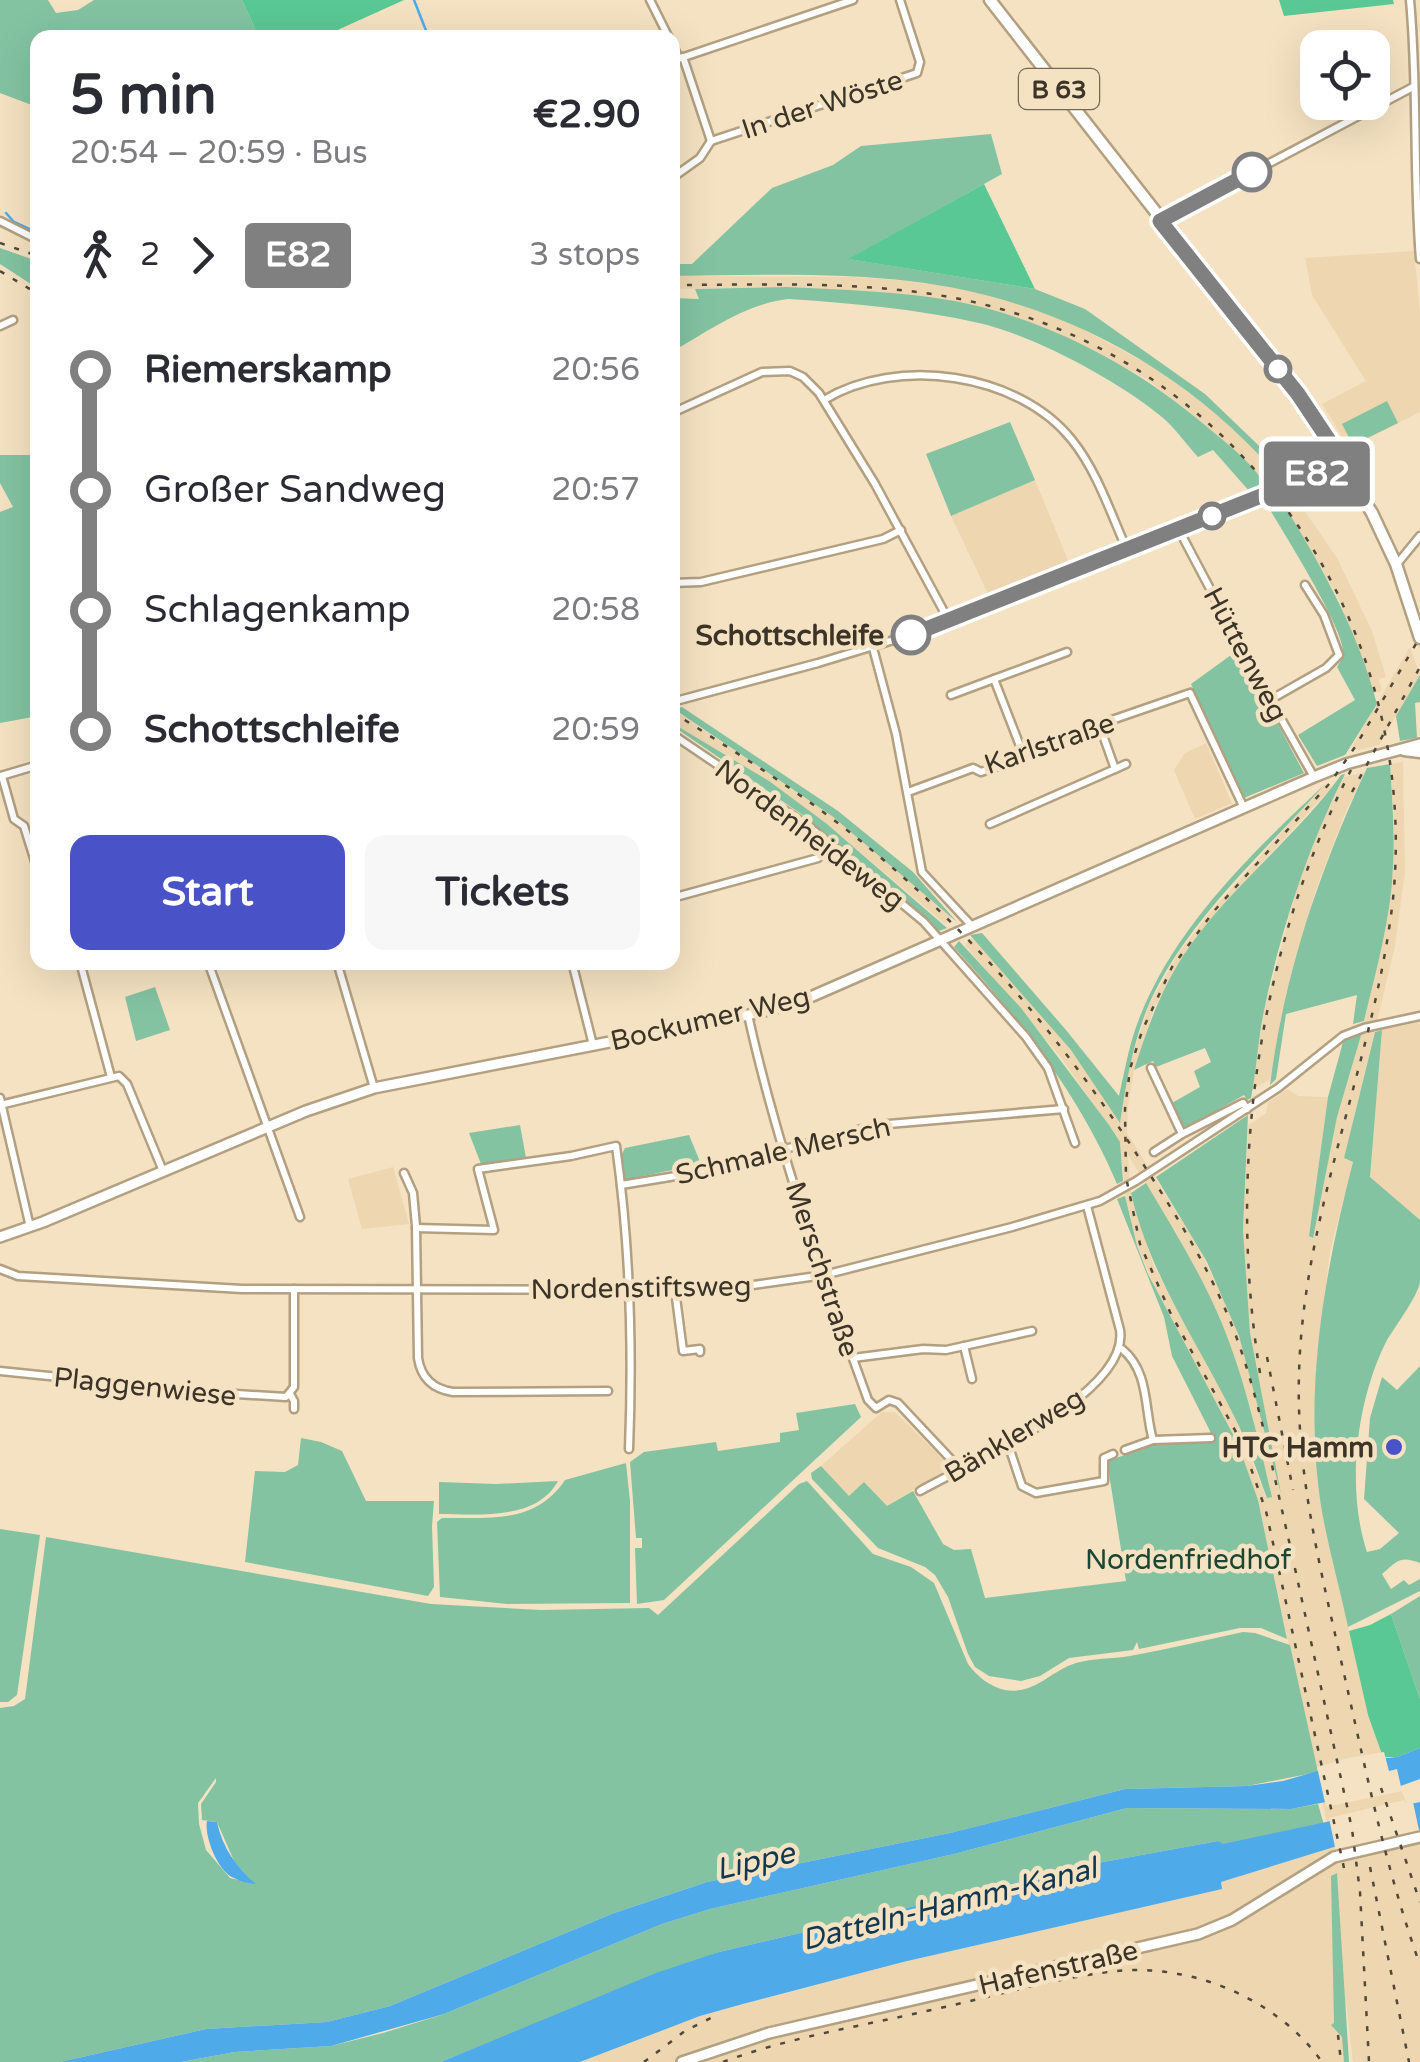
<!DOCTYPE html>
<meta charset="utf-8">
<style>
:root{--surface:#fff;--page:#f7f7f7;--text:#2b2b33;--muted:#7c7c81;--accent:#4952c7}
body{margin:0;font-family:"Varela Round",sans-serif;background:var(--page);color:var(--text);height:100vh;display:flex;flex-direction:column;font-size:38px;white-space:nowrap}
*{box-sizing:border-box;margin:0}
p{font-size:32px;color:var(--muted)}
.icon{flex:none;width:55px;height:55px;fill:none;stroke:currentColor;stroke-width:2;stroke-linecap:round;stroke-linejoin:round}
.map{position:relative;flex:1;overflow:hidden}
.side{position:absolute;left:30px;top:30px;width:650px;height:940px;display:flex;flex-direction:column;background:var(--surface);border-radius:20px;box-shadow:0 10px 40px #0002}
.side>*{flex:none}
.badge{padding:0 20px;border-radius:8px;font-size:35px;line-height:65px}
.fabs{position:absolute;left:1300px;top:30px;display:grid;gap:20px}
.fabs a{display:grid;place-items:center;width:90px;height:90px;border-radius:20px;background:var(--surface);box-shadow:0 10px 40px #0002;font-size:50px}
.map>.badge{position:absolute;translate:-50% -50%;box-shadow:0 0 0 5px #fff}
.legs{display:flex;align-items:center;gap:15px;height:110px;padding:0 40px;font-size:32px}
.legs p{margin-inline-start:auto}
.summary{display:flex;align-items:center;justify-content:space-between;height:170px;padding:0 40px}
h1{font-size:55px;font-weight:800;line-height:75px}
.button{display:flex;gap:20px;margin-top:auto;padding:20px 40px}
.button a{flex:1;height:115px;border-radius:20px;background:var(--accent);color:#fff;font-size:40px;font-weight:800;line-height:115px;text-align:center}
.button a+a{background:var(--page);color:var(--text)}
ul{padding:0 40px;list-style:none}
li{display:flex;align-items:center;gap:35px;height:120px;font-size:38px}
li i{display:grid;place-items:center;width:15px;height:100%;margin:0 12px;background:currentColor}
li i::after{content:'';width:25px;height:25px;margin:-12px;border:8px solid;border-radius:50%;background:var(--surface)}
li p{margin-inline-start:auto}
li:first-child i{background:linear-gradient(#0000 50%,currentColor 0)}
li:last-child i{background:linear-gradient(currentColor 50%,#0000 0)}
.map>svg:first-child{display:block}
.built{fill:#eed6b0;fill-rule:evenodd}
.green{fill:#83c3a2;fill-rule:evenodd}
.forest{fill:#5ac895}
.water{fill:#4faae9}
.pier{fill:#f5e2c2}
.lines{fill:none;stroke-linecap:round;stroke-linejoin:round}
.stream{stroke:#4faae9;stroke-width:2.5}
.minor-casing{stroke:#b2a081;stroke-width:11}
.secondary-casing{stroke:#b2a081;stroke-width:14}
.primary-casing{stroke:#b2a081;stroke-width:15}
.minor{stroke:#fff;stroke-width:6}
.secondary{stroke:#fff;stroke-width:9}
.primary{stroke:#fff;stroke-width:10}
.rail{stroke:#504838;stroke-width:2.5;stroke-dasharray:5 10;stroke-linecap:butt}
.line-1-casing{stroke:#fff;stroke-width:22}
.line-1{stroke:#808080;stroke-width:15}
.stop-1-dot{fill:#fff;stroke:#808080;stroke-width:5}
.poi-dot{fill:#4952c7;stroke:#f5e2c2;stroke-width:4}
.labels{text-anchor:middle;stroke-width:9;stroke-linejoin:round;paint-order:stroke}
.shield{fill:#f5e2c2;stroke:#736856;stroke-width:2.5}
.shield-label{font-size:25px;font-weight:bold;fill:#3b3427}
.street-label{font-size:28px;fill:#3b3427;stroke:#f5e2c2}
.stop-label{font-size:28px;font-weight:bold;fill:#3b3427;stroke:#f5e2c2;text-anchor:end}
.poi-label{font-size:28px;font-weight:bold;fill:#3b3427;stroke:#f5e2c2;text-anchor:end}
.park-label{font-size:28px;fill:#194732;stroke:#f5e2c2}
.water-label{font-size:30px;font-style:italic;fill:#113852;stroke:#f5e2c2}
</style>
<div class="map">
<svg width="1420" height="2062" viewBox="0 0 1420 2062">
<rect width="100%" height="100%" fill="#f5e2c2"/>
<g class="built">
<path d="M1414,251l6,62v99l-71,36 -27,-44 44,-23 -54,-86 -7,-37z"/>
<path d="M672,276l182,1 55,4 54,8 54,14 52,19 88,47 71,54 46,48 -11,9 -77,-71 -40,-30 -55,-30 -62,-26 -70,-21 -52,-8 -120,-7 -114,2z"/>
<path d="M1035,480l37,90 -80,32 -41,-86z"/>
<path d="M1295,497l42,61 35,73 14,46 -7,2 3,12 -8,2 -36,-96 -54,-92z"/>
<path d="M1410,647l10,28 -41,70 -20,5 -6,-5z"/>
<path d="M680,714l152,102 57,44 63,57 -7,7 -118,-100 -154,-101 -1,-5z"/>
<path d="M1206,743l26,60 -37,16 -21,-49 11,-17z"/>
<path d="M1403,762l2,110 -10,74 -51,213 9,3 -23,89 -13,106 -3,80 6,62 48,216 52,118v229h-67l-7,-62v62h-766l120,-46 203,-54 318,-73v-7l111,-35 -74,-347 -20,-56 -70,-128 -31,-70 -10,-36 -7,-68 -58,-83 -97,-114 7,-7 30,31 69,81 49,71 8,-51 21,-65 30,-53 33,-42 113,-126 6,4 -115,125 -33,43 -29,52 -20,62 -6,37 -1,26 71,114 23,46 18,43 32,115 -21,-118 -4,-47 -3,-56 5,-105 18,-12 2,-11 20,-13 10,7 30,1 -19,139 3,2 25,-121 24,-82 22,-94 10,-71 1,-49 -4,-57zM1128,1155l48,77 43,84 32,93 20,88h-5l-31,-79 -81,-152 -23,-71z"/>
<path d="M1365,772l-19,39 -31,81 -33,121 -12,66 -18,11 12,-79 33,-124 23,-60 24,-50z"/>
<path d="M1420,1022v198l-50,-43 12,-147z"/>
<path d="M393,1167l16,57 -47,5 -14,-50z"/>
<path d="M882,1412h13l56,55 -64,39 -38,-9 -28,-31z"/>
</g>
<g class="green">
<path d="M0,0h48l8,13 22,-3 16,-10h148l17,37 -221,1 -1,69 -37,-14z"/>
<path d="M991,134l11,40 -153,85 186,30 50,20 120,85 73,70 8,9 -3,9c-94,-113 -228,-184 -374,-201 -78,-9 -158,-6 -236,-5l-1,-12h20l80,-76 61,-23 28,-19z"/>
<path d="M0,248l37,13v27l-37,-24z"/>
<path d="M787,287c56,3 113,4 168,14 92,18 181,65 251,125 20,17 47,37 60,60l-16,6 -37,-42 -15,7c-12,-13 -23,-29 -36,-40 -45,-37 -127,-81 -183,-94 -62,-14 -128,-20 -191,-24 -43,5 -79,32 -115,52v-53l26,1 -4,-10z"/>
<path d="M1387,401l11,22 -45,22 -11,-21z"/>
<path d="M1010,422l25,58 -84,36 -25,-62z"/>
<path d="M0,455h37l1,261 -38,7v-211l13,-5 -13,-24z"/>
<path d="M1276,498l8,7c39,64 74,126 93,199l-32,51 -28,11 -19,-31 57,-35 -18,-33c3,-5 6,-8 6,-14 2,-24 -62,-124 -77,-150z"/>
<path d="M1238,650l66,123 -60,25 -53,-114z"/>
<path d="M1420,675v27l-5,1 2,35 -17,3 -4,-25z"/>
<path d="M682,707l156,104 75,61 44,50 -125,-106 -158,-107z"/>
<path d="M672,723l97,58 58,43 120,104 -8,3 -135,-115 -131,-90z"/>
<path d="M1390,764c2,34 5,68 3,102 -2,53 -17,104 -29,155l-11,3 4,-29 -71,19 -10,65 -6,6c14,-111 50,-216 97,-317z"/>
<path d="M1345,774c-37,73 -63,152 -80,232 -7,31 -8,62 -14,92l-4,2 -3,-5 -59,34 -13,-26 28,-16 -6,-16 17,-9 -6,-14 -49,19 -3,-6 -19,9c13,-41 26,-78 49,-114 44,-67 111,-116 158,-181z"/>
<path d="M1325,784c-60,68 -138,135 -176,220 -16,38 -23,79 -29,119l-49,-73 -101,-115 12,-2 84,97 53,66c5,-22 9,-45 16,-66 34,-99 117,-177 190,-246z"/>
<path d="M959,941l62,67 88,117 11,17 3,39 -6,3c-38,-90 -98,-165 -163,-237z"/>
<path d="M155,987l15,43 -34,11 -11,-44z"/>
<path d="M1382,1030l-12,147 50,43c0,20 0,42 0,62 -3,16 -25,44 -34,60 -30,60 -40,147 -19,210l13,-3 19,-16 -35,-34 6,-81 12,-41 15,13 23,-24v197c-20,-8 -23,-2 -38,11l9,15 13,-9 5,5 11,-6v12l-72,36c-10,-48 -25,-96 -30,-144 -12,-109 8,-216 35,-321l-9,-4 31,-126z"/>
<path d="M1362,1032l-25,85 -24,121 -4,-2 19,-139 15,-55z"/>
<path d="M1248,1115l-5,115 7,103 31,161 -42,-158 -32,-74 -51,-85z"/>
<path d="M520,1125l6,33 -45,6 -12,-31z"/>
<path d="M689,1135l12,29 -77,16 -3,-24 4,-8z"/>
<path d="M1146,1183c25,42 51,84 71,129 26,59 40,122 55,185l-5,1c-10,-27 -19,-54 -32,-80 -37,-75 -85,-142 -104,-225z"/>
<path d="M1125,1196l12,50 11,28 90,170 20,56 29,139 -26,-11h-21l-101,21 -2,-7 -4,8 -64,8 -29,18 -19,5 -32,-5 -14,-9 -7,-13 -20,-57 -13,-22 -10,-8 -47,-19 -66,-69 -1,-6 10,-7 28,30 15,-14 23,24 26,-15 30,53 11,6 17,-1 14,49 141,-17 -19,-120 53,-18 51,-2 -1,-10 -38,-75 -8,-39 -47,-118z"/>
<path d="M855,1404l6,13 -197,183 -27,4 -2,-56h7v-10h-6l-6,-76 14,-10 72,-10 2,9 62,-9v-9l19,-3 -3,-17z"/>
<path d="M301,1438l20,4 21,9 24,50h68l-2,25 2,61 -6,9 -183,-34 10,-91 30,1 13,-7z"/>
<path d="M626,1463l4,38v102l-123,1 -67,-7 -3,-75 5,-4c47,-1 93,7 123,-38z"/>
<path d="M558,1481c-22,40 -79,33 -119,33v-32l57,2z"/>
<path d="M807,1481l66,73 38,13 23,16 34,81c9,12 22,23 37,26 30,5 45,-19 71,-27 17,-5 36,-4 54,-7 38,-7 75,-16 113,-24l12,1 35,12 28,127 -71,14 -122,3 -175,44 -243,49 -93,31 -224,93 -63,16 -121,7 -146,33h-60v-354l14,-2 11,-7 21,-162 385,67 110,6 108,-2 9,7 141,-131zM216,1778v4l-15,22 1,16 15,2 18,41 19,20 -24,-5 -24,-28 -7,-26 -1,-21z"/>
<path d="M0,1529l40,6 -23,160 -9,7h-8z"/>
<path d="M1420,1596v103l-29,-85z"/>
<path d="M1318,1804l6,21 -101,20 -5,-4 -120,22 -379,89 -278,110h-260l54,-10 96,-6 52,-13 61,-19 218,-90 48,-15 244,-55 173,-46 163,1z"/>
<path d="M1337,1873l12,189h-5l-2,-25 -11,-12 3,-2 -3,-147z"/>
</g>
<g class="forest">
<path d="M242,0h162l-82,37h-63z"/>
<path d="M1279,0h114l1,4 -110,12z"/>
<path d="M984,184l51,105 -187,-30z"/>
<path d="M1391,1614l29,85v49l-23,9h-14l-15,-42 -19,-84 21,-6z"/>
</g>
<g class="water">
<path d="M1420,1748v31l-25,9 -104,21 -164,-1 -173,46 -244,55 -48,15 -218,90 -113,32 -96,6 -54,10h-121l146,-33 121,-7 63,-16 224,-93 93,-31 243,-49 175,-44 122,-3 36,-5 66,-19 48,-5z"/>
<path d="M1420,1802v28l-86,17 -113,35 1,7 -319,73 -160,42 -43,12 -120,46h-139l215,-89 63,-21 379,-89 120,-22 5,3z"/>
<path d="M207,1821l10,1c5,25 20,46 39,62 -9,-1 -14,-2 -22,-6 -16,-6 -30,-42 -27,-57z"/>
</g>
<g class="pier">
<path d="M1384,1752l5,19 8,-2 5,22 -76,16 -9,-40 31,-9z"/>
<path d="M1404,1800l2,3 7,-1 7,33 -84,17 -7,-34z"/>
</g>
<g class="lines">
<g class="stream">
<path d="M414,0l15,38"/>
<path d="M6,213l8,9 24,11"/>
</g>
<g class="minor-casing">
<g id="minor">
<path d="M650,0l19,38"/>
<path d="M1410,0c8,86 3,172 10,259"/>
<path d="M672,44l7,14"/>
<path d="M683,57l28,84 206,-68 3,-11 -20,-62"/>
<path d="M672,61l181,-61"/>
<path d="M672,178l28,-20 11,-17"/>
<path d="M1162,220l251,-133"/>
<path d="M0,221l38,19"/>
<path d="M0,326l13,-6"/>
<path d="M824,400c72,-44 194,-28 248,40 25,31 39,74 55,110"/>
<path d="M672,413l90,-41 28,-1 13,6 16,16 56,91 74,137"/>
<path d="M1179,530l66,125 69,122"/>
<path d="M1397,564l23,-28"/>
<path d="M672,583l29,-1 182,-43 18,-9"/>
<path d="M873,648l23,86 26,138 50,54"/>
<path d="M951,695l43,-16"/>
<path d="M1270,700l56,-32 13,-13 -15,-40 -19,-30"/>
<path d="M672,702l146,-39 92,-28 433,-172"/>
<path d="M672,734l139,94 113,94 102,115 22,31 27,75"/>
<path d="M1022,751l-28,-72 73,-27"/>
<path d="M1115,769l11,-5"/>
<path d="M1,776l37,-11"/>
<path d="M2,776l12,43 10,7 14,45"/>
<path d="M908,792l65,-24 8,4 38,-13 3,-8 168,-58 54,115"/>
<path d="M990,824l125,-55 -16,-45"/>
<path d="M672,898l146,-40 13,-14"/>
<path d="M80,962l31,115"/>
<path d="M208,962l92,255"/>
<path d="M337,962l37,126"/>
<path d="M572,962l21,83"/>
<path d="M748,1015c29,131 74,259 120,385l8,8 13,-8 9,3 62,66"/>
<path d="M1151,1068l31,66"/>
<path d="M0,1098l30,129"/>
<path d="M0,1105l119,-29 8,8 36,87"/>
<path d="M1154,1152l28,-18 61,-31 4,6"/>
<path d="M404,1173l9,20 3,33 2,132c3,20 15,31 35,34l155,-1"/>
<path d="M621,1185l67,-11 189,-49 187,-16"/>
<path d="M416,1228l78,2 -16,-61 93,-13 45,-10c14,100 17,202 13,303"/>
<path d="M0,1269l18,7 224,13 433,1 71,-4 78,-11 188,-48 88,-26 36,-20 142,-93 65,-52 21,-8 56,-12"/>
<path d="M675,1290l8,61 17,-2v3"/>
<path d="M964,1346l8,33"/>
<path d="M1122,1349c28,23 22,61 31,91"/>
<path d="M853,1358l70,-9 23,1 86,-19"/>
<path d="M0,1371l205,21 81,5 8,-10v-98"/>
<path d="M290,1394l4,7v8"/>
<path d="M1008,1444l14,42 14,7 68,-12v-23l9,-4"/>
<path d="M1125,1450l28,-10 58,-2"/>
<path d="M920,1491c49,-28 210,-97 200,-161l-33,-124"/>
</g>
</g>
<g class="secondary-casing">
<g id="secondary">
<path d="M0,1237l43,-15 263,-111 68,-23 374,-73 51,-13 515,-225 32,-13 74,-20"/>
<path d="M682,2062l87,-29 429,-99 34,-14 102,-63 86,-20"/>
</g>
</g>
<g class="primary-casing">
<g id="primary">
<path d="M990,0l308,394 74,119 24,51 24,74"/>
<path d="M1404,750l16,2"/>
</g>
</g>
<use href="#minor" class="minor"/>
<use href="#secondary" class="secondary"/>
<use href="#primary" class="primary"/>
<g class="rail">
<path d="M0,243l38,13"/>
<path d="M0,271l38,23"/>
<path d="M672,285c106,0 215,-6 318,21 261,68 430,326 403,593 -18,160 -90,312 -94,475 -3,96 20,189 41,282 24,105 44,208 80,309"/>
<path d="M672,712c54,34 107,67 158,105 122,92 221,206 304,333 39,60 77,119 102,186 24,66 37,136 53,205 21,96 42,192 63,288l8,63 9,170"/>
<path d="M1352,792l68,-125"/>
<path d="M1267,1357l26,133"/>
<path d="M1260,1373c-33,-202 -3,-420 91,-603"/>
<path d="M1381,1788l39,114"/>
<path d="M1370,1867l39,195"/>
<path d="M1344,1868l-78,-357 -24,-68 -72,-131 -30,-68 -14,-67 -1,-68 5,-40 12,-38 30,-64 42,-56 116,-128 25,-36 65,-110"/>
<path d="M1338,2035l3,27"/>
<path d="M644,2062l41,-31 32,-16"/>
<path d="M723,2062c64,-24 133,-35 199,-50 62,-13 124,-32 186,-40 79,-11 168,25 214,90"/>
</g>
</g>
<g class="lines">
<g class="line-1-casing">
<path id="line-1" d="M911,635l433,-172 -46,-69 -138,-173 92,-49"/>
</g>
<use href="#line-1" class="line-1"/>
</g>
<g class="stop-1-dot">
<circle cx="1252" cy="172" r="18"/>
<circle cx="1278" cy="369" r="12"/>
<circle cx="1212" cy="516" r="12"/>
<circle cx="911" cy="635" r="18"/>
</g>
<circle class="poi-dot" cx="1394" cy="1447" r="10"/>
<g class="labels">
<rect class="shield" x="1019" y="69" width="80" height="40" rx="8"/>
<g class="shield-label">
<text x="1059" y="98">B 63</text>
</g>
<g class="street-label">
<text transform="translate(822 104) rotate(-18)" y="10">In der Wöste</text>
<text transform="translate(1246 654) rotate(62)" y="10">Hüttenweg</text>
<text transform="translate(1049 743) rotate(-19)" y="10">Karlstraße</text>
<text transform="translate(810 834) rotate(37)" y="10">Nordenheideweg</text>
<text transform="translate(710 1018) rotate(-13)" y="10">Bockumer Weg</text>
<text transform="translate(783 1150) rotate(-13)" y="10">Schmale Mersch</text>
<text transform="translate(823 1269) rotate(72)" y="10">Merschstraße</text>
<text transform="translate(641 1287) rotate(-1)" y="10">Nordenstiftsweg</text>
<text transform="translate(145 1386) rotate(6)" y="10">Plaggenwiese</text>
<text transform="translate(1014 1435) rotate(-31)" y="10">Bänklerweg</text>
<text transform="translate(1058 1967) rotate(-13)" y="10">Hafenstraße</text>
</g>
<g class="stop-label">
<text x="884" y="645">Schottschleife</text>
</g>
<g class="poi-label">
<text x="1374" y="1457">HTC Hamm</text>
</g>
<g class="park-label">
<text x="1188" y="1569">Nordenfriedhof</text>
</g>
<g class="water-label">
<text transform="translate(755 1861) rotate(-13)" y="10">Lippe</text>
<text transform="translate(949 1904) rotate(-14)" y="10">Datteln-Hamm-Kanal</text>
</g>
</g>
</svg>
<div class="fabs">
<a><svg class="icon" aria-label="locate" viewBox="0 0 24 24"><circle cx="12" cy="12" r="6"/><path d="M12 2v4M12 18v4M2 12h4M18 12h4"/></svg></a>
</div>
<b class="badge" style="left:1317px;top:474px;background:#808080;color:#fff">E82</b>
<section class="side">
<div class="summary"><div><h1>5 min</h1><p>20:54 – 20:59 · Bus</p></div><b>€2.90</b></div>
<div class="legs"><svg class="icon" aria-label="walk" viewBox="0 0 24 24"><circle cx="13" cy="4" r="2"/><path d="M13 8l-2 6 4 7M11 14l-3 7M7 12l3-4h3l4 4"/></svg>2<svg class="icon" aria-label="forward" viewBox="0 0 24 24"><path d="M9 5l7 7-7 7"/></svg><b class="badge" style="background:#808080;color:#fff">E82</b><p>3 stops</p></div>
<ul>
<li><i style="color:#808080"></i><b>Riemerskamp</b><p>20:56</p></li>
<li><i style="color:#808080"></i><span>Großer Sandweg</span><p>20:57</p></li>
<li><i style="color:#808080"></i><span>Schlagenkamp</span><p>20:58</p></li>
<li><i style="color:#808080"></i><b>Schottschleife</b><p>20:59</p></li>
</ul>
<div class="button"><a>Start</a><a>Tickets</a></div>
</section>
</div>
